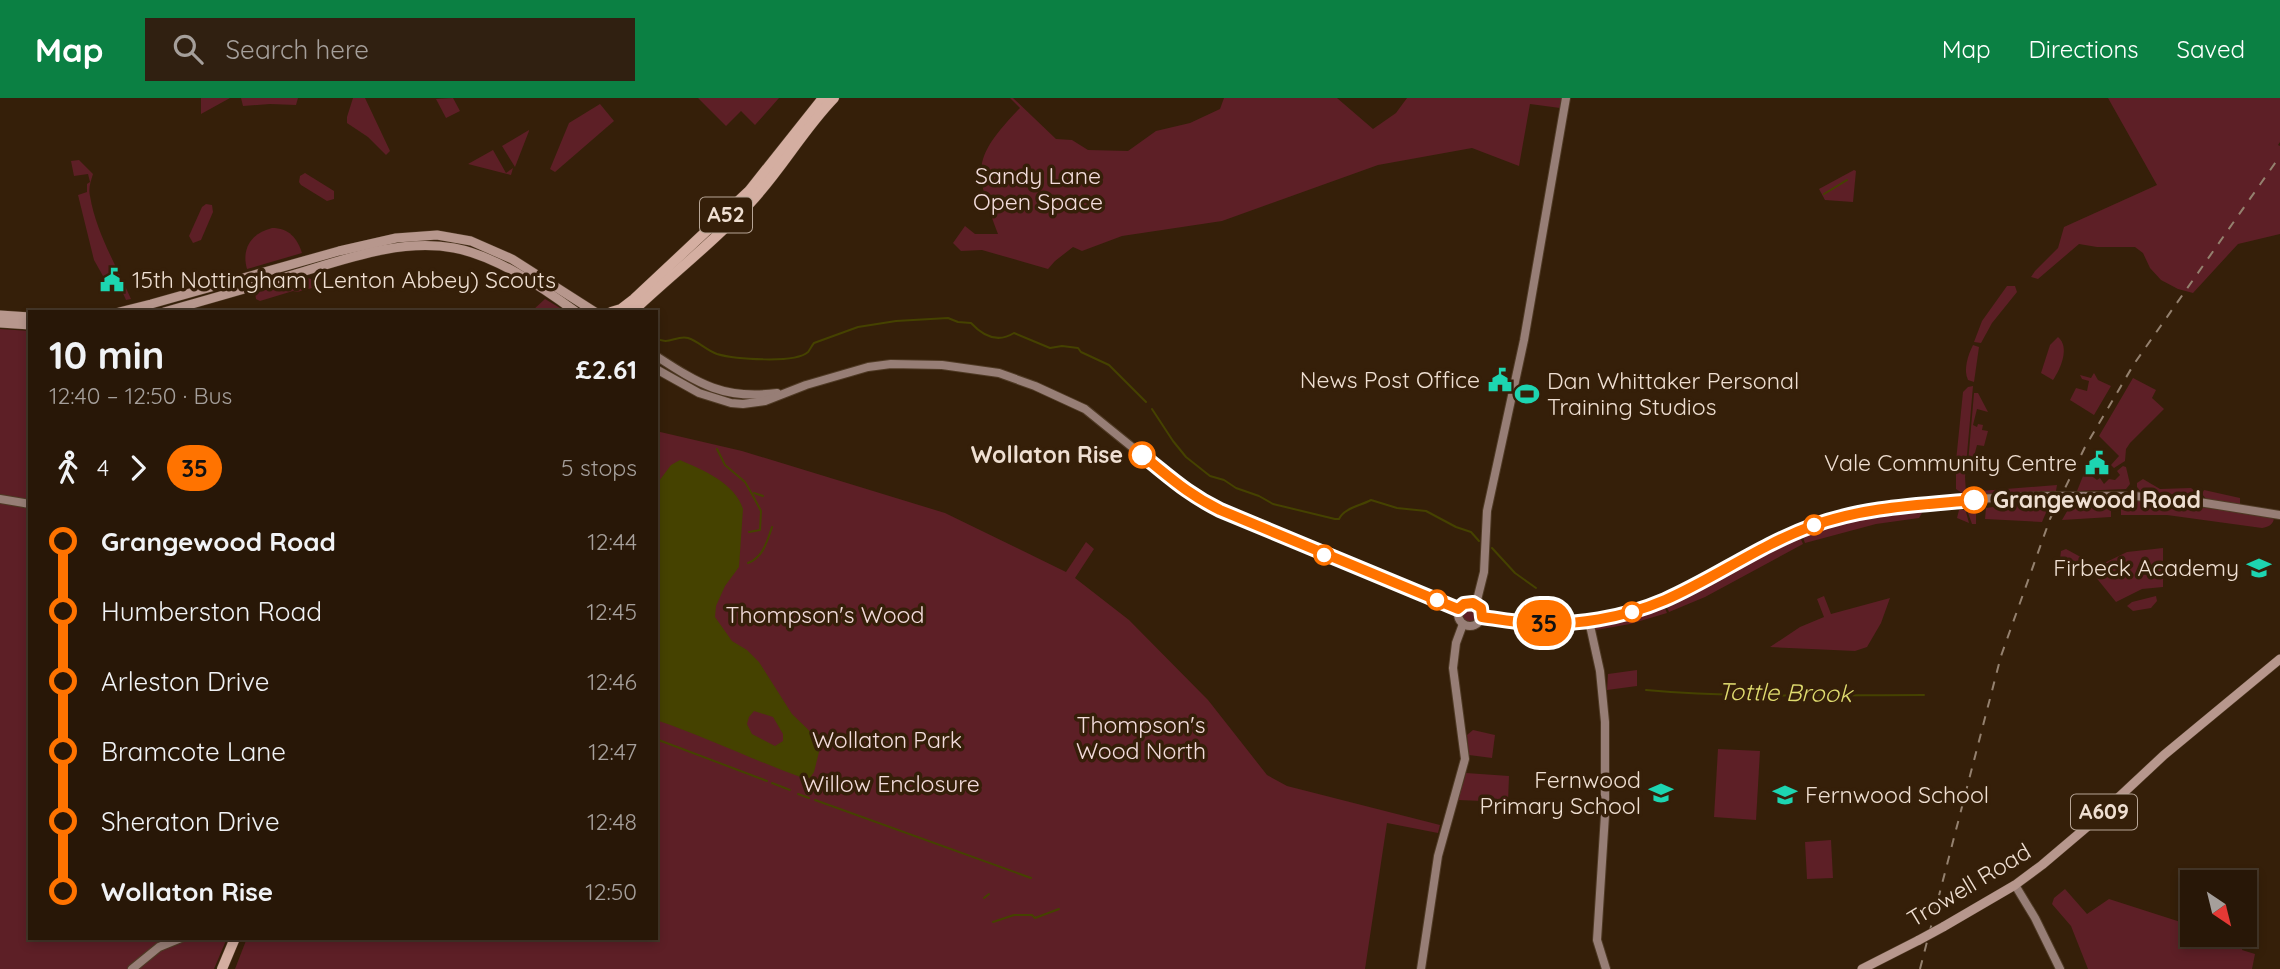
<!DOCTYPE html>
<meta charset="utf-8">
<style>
:root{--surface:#281707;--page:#302011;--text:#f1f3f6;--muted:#a59f9b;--line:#443628;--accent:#0b8043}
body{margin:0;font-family:Quicksand,sans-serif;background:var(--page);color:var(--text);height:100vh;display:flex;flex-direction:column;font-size:26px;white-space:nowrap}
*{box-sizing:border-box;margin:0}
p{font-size:23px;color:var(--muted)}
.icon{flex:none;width:38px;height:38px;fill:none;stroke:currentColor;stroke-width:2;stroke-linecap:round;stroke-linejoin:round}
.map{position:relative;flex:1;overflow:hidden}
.drawer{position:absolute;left:28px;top:212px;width:630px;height:630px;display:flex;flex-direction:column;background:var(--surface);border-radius:0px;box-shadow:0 4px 10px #0003,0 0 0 2px var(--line)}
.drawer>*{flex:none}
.badge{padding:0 14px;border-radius:23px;font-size:24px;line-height:46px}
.needle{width:46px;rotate:145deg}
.fabs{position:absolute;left:2180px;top:772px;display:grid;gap:14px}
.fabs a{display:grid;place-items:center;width:77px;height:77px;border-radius:0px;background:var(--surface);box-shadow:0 4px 10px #0003,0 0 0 2px var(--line);font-size:35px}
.map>.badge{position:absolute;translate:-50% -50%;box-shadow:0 0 0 4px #fff}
.legs{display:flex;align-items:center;gap:10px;height:77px;padding:0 21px;font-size:23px}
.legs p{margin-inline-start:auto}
.overview{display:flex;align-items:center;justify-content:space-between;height:119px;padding:0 21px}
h1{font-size:38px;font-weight:700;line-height:52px}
ul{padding:0 21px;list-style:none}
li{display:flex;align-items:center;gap:24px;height:70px;font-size:26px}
li i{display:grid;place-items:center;width:10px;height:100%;margin:0 9px;background:currentColor}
li i::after{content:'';width:18px;height:18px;margin:-9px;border:5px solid;border-radius:50%;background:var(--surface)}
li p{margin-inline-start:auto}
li:first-child i{background:linear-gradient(#0000 50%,currentColor 0)}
li:last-child i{background:linear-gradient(currentColor 50%,#0000 0)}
header{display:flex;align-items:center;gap:42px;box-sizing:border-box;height:98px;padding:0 35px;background:var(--accent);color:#fff}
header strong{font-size:33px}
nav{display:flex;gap:38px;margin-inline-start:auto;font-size:24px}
.search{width:490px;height:63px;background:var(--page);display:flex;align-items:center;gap:18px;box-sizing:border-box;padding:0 24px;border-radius:0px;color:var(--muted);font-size:26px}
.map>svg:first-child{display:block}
.green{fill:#5d1f26}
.water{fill:#454200;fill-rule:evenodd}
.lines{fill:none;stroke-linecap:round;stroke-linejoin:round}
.stream{stroke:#454200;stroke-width:2}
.secondary-casing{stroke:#4f3a25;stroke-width:10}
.primary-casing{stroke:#4f3a25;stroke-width:10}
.highway-casing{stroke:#4f3a25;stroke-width:11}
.secondary{stroke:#977e76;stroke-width:8}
.primary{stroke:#b7978d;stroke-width:9}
.highway{stroke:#d4aea1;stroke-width:10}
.rail{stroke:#94816f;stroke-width:2;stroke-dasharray:9 9;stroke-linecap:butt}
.secondary-bridge-casing{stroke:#4f3a25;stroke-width:10;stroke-linecap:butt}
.primary-bridge-casing{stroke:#4f3a25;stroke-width:10;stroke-linecap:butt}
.secondary-bridge{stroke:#977e76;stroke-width:8}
.primary-bridge{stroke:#b7978d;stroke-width:9}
.line-1-casing{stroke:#fff;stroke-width:16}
.line-1{stroke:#ff7300;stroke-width:10}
.stop-1-dot{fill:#fff;stroke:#ff7300;stroke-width:3.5}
.labels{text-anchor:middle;stroke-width:7;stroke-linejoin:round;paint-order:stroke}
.shield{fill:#351f09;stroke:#b7a596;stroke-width:2}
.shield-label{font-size:21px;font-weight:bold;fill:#efdfd2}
.park-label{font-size:23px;fill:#f3dcdc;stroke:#351f09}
.poi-label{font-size:23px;fill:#efdfd2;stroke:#351f09;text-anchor:end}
.stop-label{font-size:23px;font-weight:bold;fill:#efdfd2;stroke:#351f09;text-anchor:end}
.street-label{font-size:23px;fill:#efdfd2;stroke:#351f09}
.water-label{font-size:24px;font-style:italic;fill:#dfdb6f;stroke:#351f09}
</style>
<header>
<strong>Map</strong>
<div class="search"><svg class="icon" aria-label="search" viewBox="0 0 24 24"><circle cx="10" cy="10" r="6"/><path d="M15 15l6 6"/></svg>Search here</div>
<nav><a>Map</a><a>Directions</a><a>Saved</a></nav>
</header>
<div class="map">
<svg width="2280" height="871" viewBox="0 0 2280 871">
<rect width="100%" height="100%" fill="#351f09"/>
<g class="green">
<path d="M201,0h29l-29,16z"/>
<path d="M241,0h57l-2,7 -26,-1 -27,2z"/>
<path d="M353,0h12l25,53 -4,4 -18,-18 -21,-14v-6z"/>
<path d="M453,0l7,13 -14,7 -10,-19z"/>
<path d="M698,0h81l-24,27 -14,-14 -15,15z"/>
<path d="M1010,0h3l43,41 16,1 16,10 40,1 28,-20 34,-8 30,-14 4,-11h113l36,31 23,-16 11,-15h155l-2,10 -30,-4 -11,62 -47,-18 -94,17 -156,56 -100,15 -40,15 -9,-4 -18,14 -7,8 -66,-19 -21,1 -8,-8 12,-17 10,8h23c-24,-64 -27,-75 22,-126z"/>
<path d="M2108,0h172v44l-2,3 2,1v88l-42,10 -45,49 -15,-4 -17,-9 -11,-12 -7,-15 -8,-6h-38l-18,-3 -41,35 -7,-2 4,-6 23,-23 6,-21 93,-42z"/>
<path d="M600,6l14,17 -59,51 -5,-3 19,-46z"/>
<path d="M529,32v1l-14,36 -13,-21z"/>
<path d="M493,52l13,23 7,-5 -2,7 -43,-11z"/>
<path d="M79,62l14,14c-2,7 -5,14 -3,22 6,36 26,69 41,103l-5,1 -12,-27 -11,3 -9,-16 -16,-65 9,-3v-8l3,-2 -2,-8 -14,2 -3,-15z"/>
<path d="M1854,72l2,1 -3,31 -28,-2 -6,-11z"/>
<path d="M305,75l29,18v8l-7,2 -26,-16 -2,-3 1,-6z"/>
<path d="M206,106l6,1 1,7 -12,28 -8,3 -4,-7 13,-29z"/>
<path d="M272,130c17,0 25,10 30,25l-55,16c-6,-21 5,-36 25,-41z"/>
<path d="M308,180l3,1 1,9 -15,4 -4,-1 -33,10 -4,-2 -1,-6z"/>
<path d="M2007,188h8l2,6 -25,31 -11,20 -7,-1 8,-21z"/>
<path d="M545,201l20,12h-33z"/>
<path d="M0,231l30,2v607h197l-13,31h-214z"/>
<path d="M2058,239c12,10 3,31 -5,43l-12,-7 9,-28z"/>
<path d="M1973,247l6,2 -5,35 -6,-2c-5,-10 0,-25 5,-35z"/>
<path d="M2094,275l4,7 13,6 -17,29 -24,-15 6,-12 11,3 2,-10 -7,-2 -2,-4 11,3z"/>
<path d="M2133,280l23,12 -4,8 12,11 -34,34 -4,6 -1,12 -11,7 -3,-3 8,-9 -20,-20z"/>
<path d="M1973,288l-8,91 1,16h-4l-6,-4v-28l7,-69 5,-5z"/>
<path d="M1974,295h4l10,19 -11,-3 -4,16 4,2 1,-3 5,1 -1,5 6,1 -4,15 -7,-1 -5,19 -4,-1z"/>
<path d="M656,333l86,20 203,62 121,59 20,-30 8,7 -19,29 54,42 79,80 59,75 20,11 153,39 -2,8 -51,-10 -22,146h-1130l12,-31h409z"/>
<path d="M2123,368l3,1 4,17 -4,5 -49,2 8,-20 12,9 3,-2 4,6 5,-5 6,1 5,-5 -3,-4z"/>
<path d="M2143,381l17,10 31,-1 6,5 -3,5 -52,-5 -5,-6v-4z"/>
<path d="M2057,387l-1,6 -81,5 -1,-2h-6v-2z"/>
<path d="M2204,392l36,8v6l-33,-4 -5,-6z"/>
<path d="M2137,401l137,18c0,7 -5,10 -12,11l-95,-13h-46v-13z"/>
<path d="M2034,403h17l-9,21 -57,-3 1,-11z"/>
<path d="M2073,403h45v9l-7,1v6l-49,3z"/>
<path d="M1964,410l12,2v14h-4l-5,-14 -1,2 3,11 -12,-5 2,-8h5z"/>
<path d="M1917,411l5,4 -3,5 -43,6 -71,19 -3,-8c29,-19 80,-22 115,-26z"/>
<path d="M1794,439l1,2 5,-2 3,7 -98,53 -36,15 -4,-9z"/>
<path d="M2163,450v39l-21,2 -26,13 -26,-32 37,-18z"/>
<path d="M2066,451l22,12 -21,18 -7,-20 1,-8z"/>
<path d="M1824,498l7,18 59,-16 -9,25 -14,24 -12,4 -85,-4 30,-20 24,-10 -7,-18z"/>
<path d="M2156,498l1,5 -6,7 -18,3 -6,-5 5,-4z"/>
<path d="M1663,506l4,9 -37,11 -34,6 -2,-1 -1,-3 4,-4 24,-4z"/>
<circle cx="1470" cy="516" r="9"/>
<path d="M1637,572v16l-30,4 1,-16z"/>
<path d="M1473,632l22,5 -3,23 -23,-3 -2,-20z"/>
<path d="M1718,651l42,2 -4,69 -42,-3z"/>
<path d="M1466,675l43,3 -1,26 -50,-2z"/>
<path d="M1831,742l2,38 -26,1 -2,-37z"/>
<path d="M2065,791l22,25 22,-15 84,27v8l27,1 24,7 -2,8 13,4 -3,15h-164l-17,-43 -19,-22 2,-6z"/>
<path d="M2245,791l10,3 2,20 -12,-4z"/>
</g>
<path class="water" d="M680,362c23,10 55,23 63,49l-4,58 -14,19 -9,20 -1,11 17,24 15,9 12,12 33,52 26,25 2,9 -6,24 -4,6h-7c-50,-18 -97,-41 -147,-58v-235l15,-20zM754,613l19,6 10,17v7l-8,5 -23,-12 -5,-10 2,-7z"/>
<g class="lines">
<g class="stream">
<path d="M1824,96l23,-14"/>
<path d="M656,240c12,8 20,-3 32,0 10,3 18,12 29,16 17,5 78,10 91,-2 1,-1 5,-8 6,-9l44,-16 38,-6 52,-3 10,4 13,1c12,13 27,20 43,10l36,15 12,-2 16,2 3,4 28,13 37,37"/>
<path d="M1152,311l21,32 13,16 24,19 14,4 12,8 23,8 14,8 62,15h4c5,-11 21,-13 32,-19l26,8 29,3 30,16 15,5 8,9"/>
<path d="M717,351l8,16 20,17 7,12 9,17 -1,19 -11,2"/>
<path d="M754,395l9,3"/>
<path d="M1492,450l23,25 21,15"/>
<path d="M748,465c15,-6 19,-21 24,-36"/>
<path d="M1646,592c92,8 185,5 278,5"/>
<path d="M656,641l111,42"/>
<path d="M772,685l18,7"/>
<path d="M798,696l11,4"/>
<path d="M815,702l216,78"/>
<path d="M984,800l5,-4"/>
<path d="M993,824l21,-7h18l3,3 24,-9 -3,1"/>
</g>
<g class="secondary-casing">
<g id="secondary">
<path d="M656,258c43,28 68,44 121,37"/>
<path d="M656,271l43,24 32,10 12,1 22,-3 41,-16 62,-18 23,-3 51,1 57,8 36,13 50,23 110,89 25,12 122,52 116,47"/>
<path d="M2069,398h65l65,6 81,13"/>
<path d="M0,401l30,5"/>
<circle cx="1470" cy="516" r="12"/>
<path d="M1476,506l8,-32 3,-61 37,-171 42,-242"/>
<path d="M1482,519c16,2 32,5 48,6 59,4 116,-12 168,-39 39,-20 76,-46 118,-60 71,-23 152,-25 226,-28"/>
<path d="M1589,523l11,50 5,51v93l-8,125 9,29"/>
<path d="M2015,787l20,33 25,51"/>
<path d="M132,871l27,-22 22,-9"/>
<path d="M1421,871l17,-113 27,-97 -12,-91 3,-25 7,-19"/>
</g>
</g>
<g class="primary-casing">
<g id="primary">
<path d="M119,214l32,-8 188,-53 57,-13 41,-3 34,6 41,18 83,53"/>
<path d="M164,214c42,-12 85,-24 128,-37 51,-15 108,-37 162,-27 42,8 88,39 122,64"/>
<path d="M0,217l30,2"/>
<path d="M0,225l30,2"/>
<path d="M1943,829l72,-42 27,-20 46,-39 76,-71 116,-96"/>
<path d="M1862,871l57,-29"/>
</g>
</g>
<g class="highway-casing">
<g id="highway">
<path d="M611,214l10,-3 13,-10 115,-108 74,-93"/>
<path d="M632,214c39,-37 82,-70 118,-109 31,-33 53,-73 84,-105"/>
<path d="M222,871l13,-31"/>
</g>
</g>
<use href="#secondary" class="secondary"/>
<use href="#primary" class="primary"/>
<use href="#highway" class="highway"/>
<path class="rail" d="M1920,871l81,-313 49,-137 35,-72 49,-83 146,-208"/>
<g class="secondary-bridge-casing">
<path id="secondary-bridge" d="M2042,398h27"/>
</g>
<g class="primary-bridge-casing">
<path id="primary-bridge" d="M1919,842l24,-13"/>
</g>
<use href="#secondary-bridge" class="secondary-bridge"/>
<use href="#primary-bridge" class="primary-bridge"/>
</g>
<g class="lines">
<g class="line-1-casing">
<path id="line-1" d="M1142,357c28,22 44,38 78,55l238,99 6,-5 9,-1 8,5 1,9c16,2 32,5 48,6 45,3 93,-5 135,-23 50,-22 95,-55 147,-74 51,-19 108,-21 162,-26"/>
</g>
<use href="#line-1" class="line-1"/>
</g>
<defs>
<g id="civic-bare" transform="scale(1.89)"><path d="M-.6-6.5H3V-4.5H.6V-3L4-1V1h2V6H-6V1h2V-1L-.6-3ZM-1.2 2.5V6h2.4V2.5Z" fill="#1dd5b1" stroke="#351f09" stroke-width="2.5" paint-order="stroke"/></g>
<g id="stadium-bare" transform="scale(1.89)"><path d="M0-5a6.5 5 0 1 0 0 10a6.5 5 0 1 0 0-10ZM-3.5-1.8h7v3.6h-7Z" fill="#1dd5b1" stroke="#351f09" stroke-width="2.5" paint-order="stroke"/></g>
<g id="school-bare" transform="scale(1.89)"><path d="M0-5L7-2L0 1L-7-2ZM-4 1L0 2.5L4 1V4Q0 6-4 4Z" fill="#1dd5b1" stroke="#351f09" stroke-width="2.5" paint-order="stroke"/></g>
</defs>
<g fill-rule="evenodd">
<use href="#civic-bare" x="112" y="182"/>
<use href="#civic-bare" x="1500" y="282"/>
<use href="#stadium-bare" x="1527" y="296"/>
<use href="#civic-bare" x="2097" y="365"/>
<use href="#school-bare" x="2259" y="470"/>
<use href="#school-bare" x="1661" y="695"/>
<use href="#school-bare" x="1785" y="697"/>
</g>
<g class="stop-1-dot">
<circle cx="1142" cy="357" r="12"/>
<circle cx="1974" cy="402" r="12"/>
<circle cx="1814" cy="427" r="9"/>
<circle cx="1324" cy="457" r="9"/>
<circle cx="1437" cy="502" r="9"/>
<circle cx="1632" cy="514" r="9"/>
</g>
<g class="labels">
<g class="shield">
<rect x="700" y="99.5" width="52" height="35" rx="5"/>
<rect x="2071" y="696.5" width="66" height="35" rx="5"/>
</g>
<g class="shield-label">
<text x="726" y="124">A52</text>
<text x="2104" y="721">A609</text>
</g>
<g class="park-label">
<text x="1038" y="86">Sandy Lane<tspan x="1038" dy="26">Open Space</tspan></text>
<text x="825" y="525">Thompson's Wood</text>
<text x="1141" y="635">Thompson's<tspan x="1141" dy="26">Wood North</tspan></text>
<text x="887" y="650">Wollaton Park</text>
<text x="891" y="694">Willow Enclosure</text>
</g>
<g class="poi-label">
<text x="132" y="190" text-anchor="start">15th Nottingham (Lenton Abbey) Scouts</text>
<text x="1480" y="290">News Post Office</text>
<text x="1547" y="291" text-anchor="start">Dan Whittaker Personal<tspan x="1547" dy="26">Training Studios</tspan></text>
<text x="2077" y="373">Vale Community Centre</text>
<text x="2239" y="478">Firbeck Academy</text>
<text x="1641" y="690">Fernwood<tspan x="1641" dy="26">Primary School</tspan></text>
<text x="1805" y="705" text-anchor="start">Fernwood School</text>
</g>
<g class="stop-label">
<text x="1123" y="365">Wollaton Rise</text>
<text x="1993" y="410" text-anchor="start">Grangewood Road</text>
</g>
<g class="street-label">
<text transform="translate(1969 787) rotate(-31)" y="8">Trowell Road</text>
</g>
<g class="water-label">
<text transform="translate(1785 595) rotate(1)" y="8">Tottle Brook</text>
</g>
</g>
</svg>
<div class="fabs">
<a><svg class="needle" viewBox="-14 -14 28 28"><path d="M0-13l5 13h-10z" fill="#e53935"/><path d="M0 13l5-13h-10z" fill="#a59f9b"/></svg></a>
</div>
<b class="badge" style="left:1544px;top:525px;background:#ff7300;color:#111">35</b>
<section class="drawer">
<div class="overview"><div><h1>10 min</h1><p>12:40 – 12:50 · Bus</p></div><b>£2.61</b></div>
<div class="legs"><svg class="icon" aria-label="walk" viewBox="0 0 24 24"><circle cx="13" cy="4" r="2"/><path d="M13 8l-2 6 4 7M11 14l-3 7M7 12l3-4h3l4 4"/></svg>4<svg class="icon" aria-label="forward" viewBox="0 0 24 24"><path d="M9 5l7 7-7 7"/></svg><b class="badge" style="background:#ff7300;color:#111">35</b><p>5 stops</p></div>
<ul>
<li><i style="color:#ff7300"></i><b>Grangewood Road</b><p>12:44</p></li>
<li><i style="color:#ff7300"></i><span>Humberston Road</span><p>12:45</p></li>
<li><i style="color:#ff7300"></i><span>Arleston Drive</span><p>12:46</p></li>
<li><i style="color:#ff7300"></i><span>Bramcote Lane</span><p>12:47</p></li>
<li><i style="color:#ff7300"></i><span>Sheraton Drive</span><p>12:48</p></li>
<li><i style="color:#ff7300"></i><b>Wollaton Rise</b><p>12:50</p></li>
</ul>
</section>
</div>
